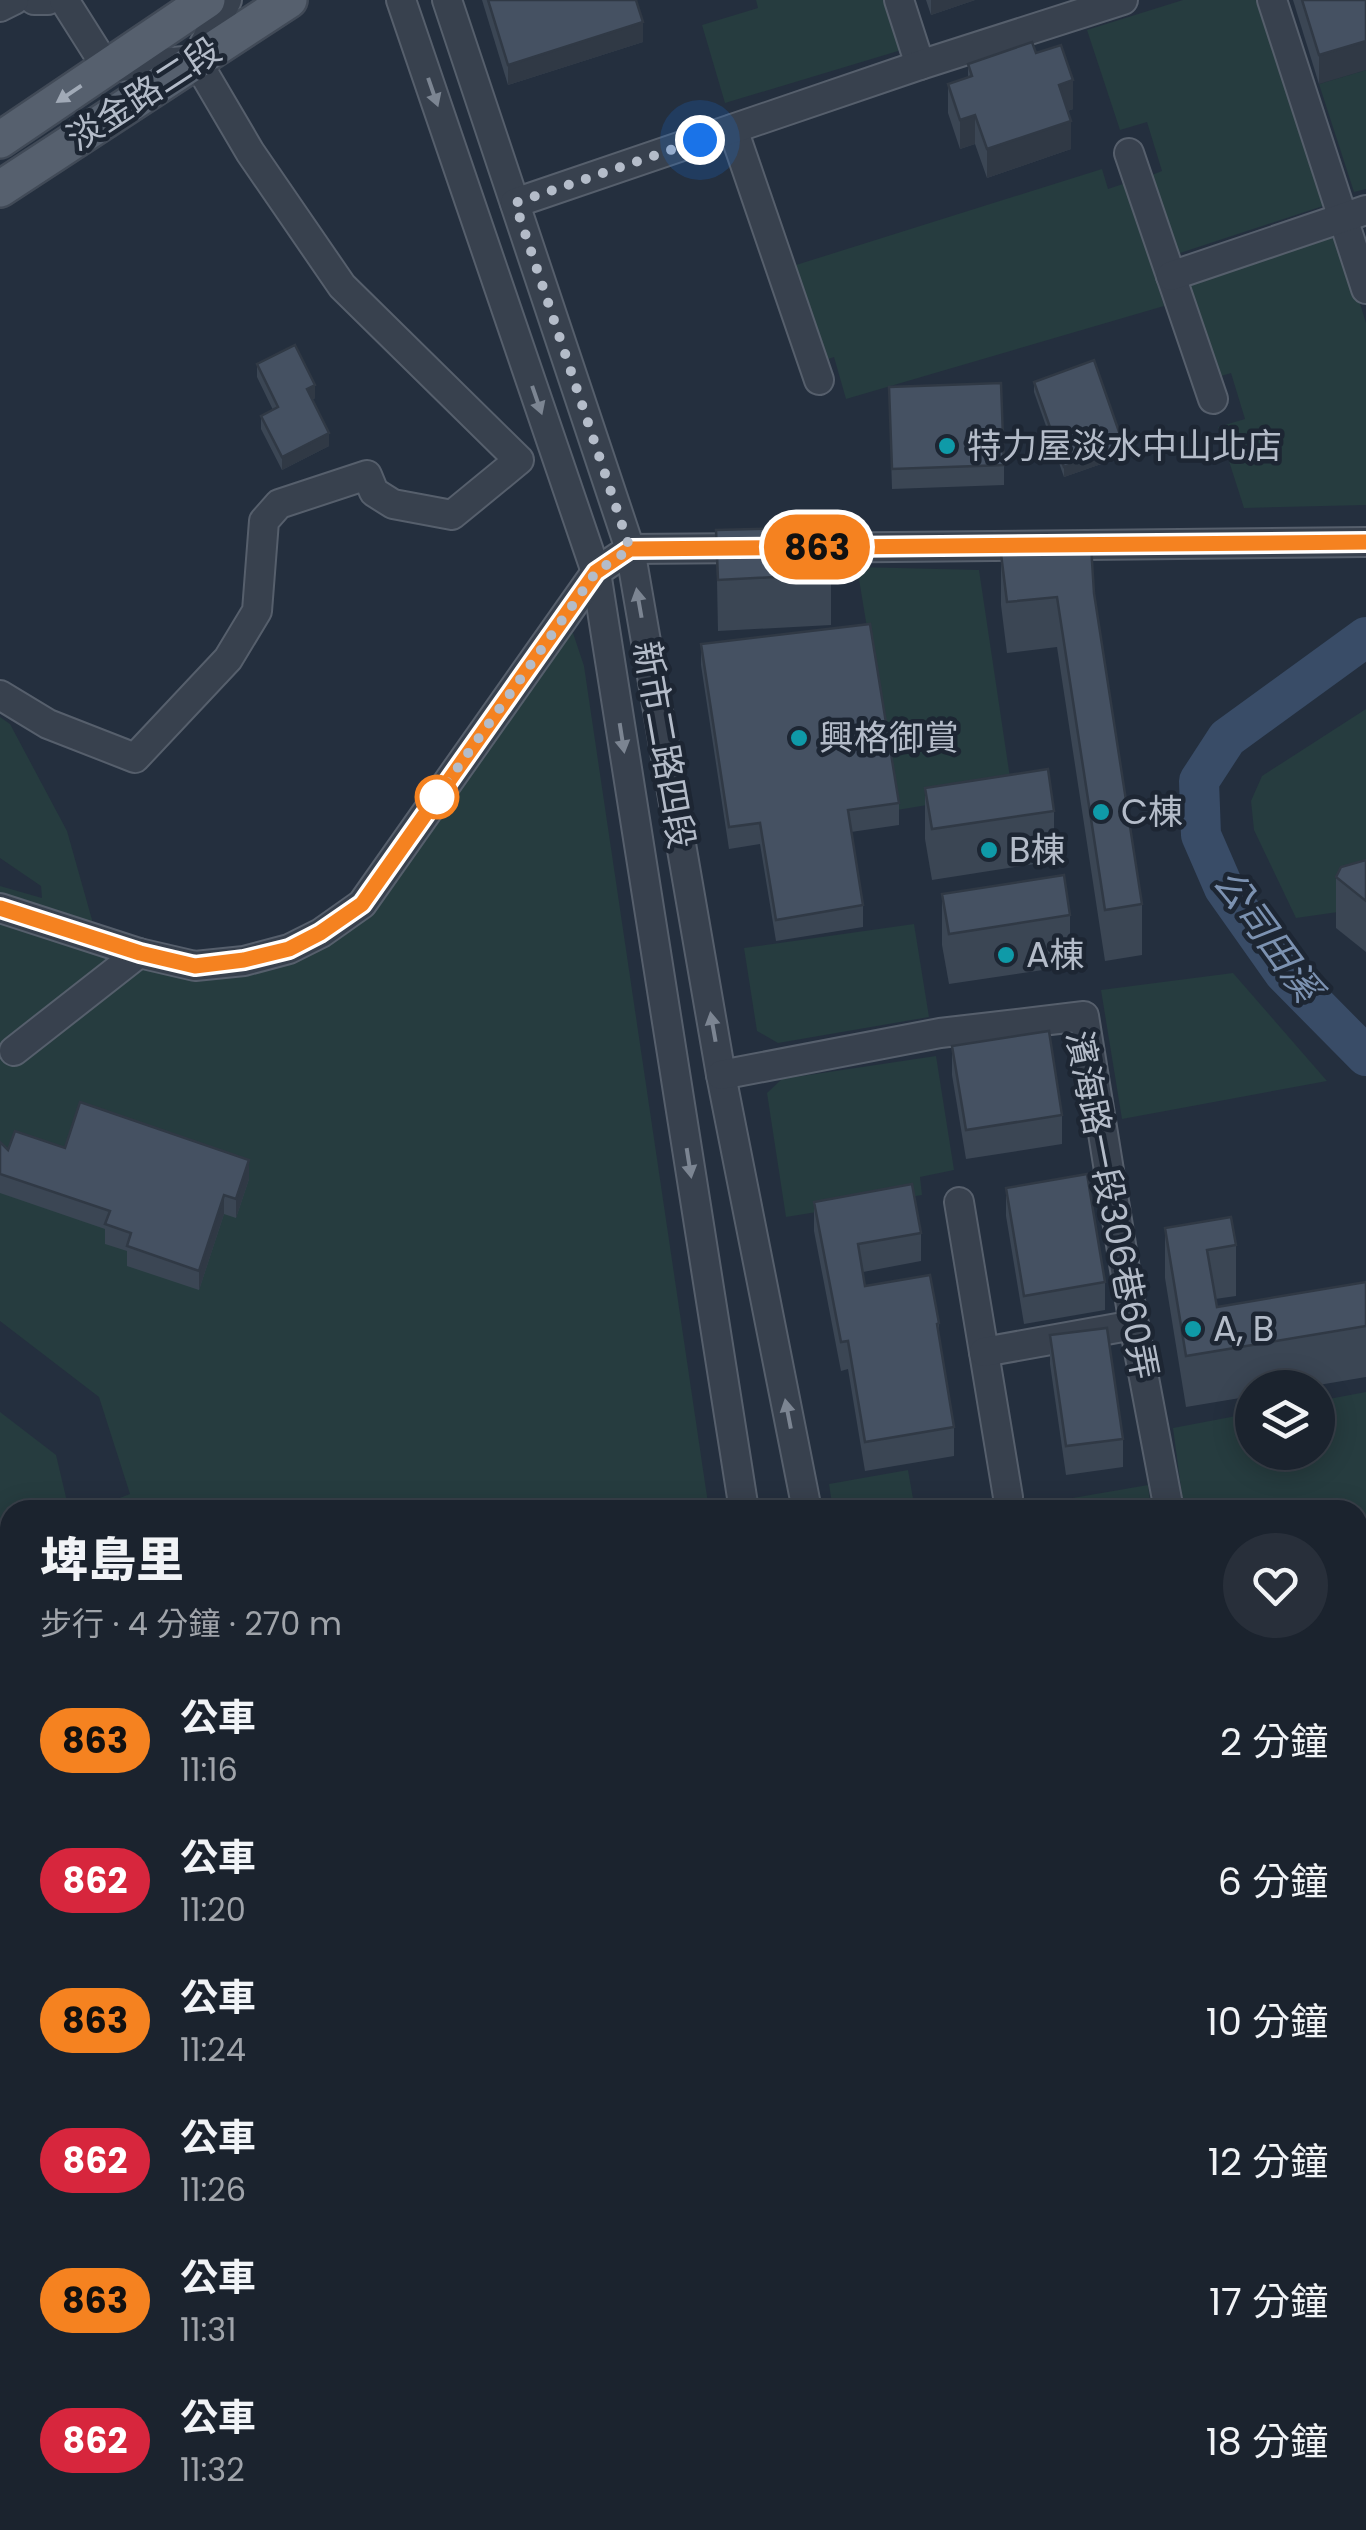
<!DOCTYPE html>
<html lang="zh-TW">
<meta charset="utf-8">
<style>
:root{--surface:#1b232e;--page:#282f3a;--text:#f1f3f6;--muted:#a0a4aa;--line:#39404a}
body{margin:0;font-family:Poppins,"Noto Sans TC",sans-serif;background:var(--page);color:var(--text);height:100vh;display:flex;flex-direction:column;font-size:38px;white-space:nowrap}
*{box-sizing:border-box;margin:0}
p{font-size:32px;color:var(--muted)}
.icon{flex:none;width:55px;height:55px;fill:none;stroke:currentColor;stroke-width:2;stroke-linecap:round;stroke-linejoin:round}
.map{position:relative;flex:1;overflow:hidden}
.drawer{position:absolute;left:0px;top:1500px;width:1368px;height:1030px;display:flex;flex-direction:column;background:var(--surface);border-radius:30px 30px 0 0;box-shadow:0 5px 25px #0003,0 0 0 2px var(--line)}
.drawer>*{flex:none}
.badge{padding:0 20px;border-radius:32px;font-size:35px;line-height:65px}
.controls{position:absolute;left:1235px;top:1370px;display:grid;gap:20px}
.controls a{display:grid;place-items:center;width:100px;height:100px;border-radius:50%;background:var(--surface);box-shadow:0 5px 25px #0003,0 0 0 2px var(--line);font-size:50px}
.you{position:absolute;width:50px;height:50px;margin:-25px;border:8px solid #fff;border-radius:50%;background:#1a73e8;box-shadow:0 0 0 15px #1a73e833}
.map>.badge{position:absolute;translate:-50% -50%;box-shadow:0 0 0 5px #fff}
.round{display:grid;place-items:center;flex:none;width:105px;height:105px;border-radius:52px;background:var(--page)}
.overview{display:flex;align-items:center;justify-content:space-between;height:170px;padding:0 40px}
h1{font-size:48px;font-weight:800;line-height:75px}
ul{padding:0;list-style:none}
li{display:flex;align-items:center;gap:30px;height:140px;padding:0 40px}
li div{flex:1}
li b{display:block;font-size:38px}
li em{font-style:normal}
li .badge{min-width:110px;font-weight:700;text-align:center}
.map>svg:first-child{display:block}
.green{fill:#263c3f}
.water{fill:#394c67}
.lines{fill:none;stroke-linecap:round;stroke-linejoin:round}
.river{stroke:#394c67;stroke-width:40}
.minor-casing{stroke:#565f6c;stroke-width:32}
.major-casing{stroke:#414a57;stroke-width:40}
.minor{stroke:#38414e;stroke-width:28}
.major{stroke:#56606e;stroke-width:35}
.wall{fill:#3b4654}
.shaded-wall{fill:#303945}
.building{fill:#455162;stroke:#303945;stroke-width:2.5}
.oneway{fill:#7c8592}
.oneway2{fill:#a1aab7}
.line-casing{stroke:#fff;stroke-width:22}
.line{stroke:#f58220;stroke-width:15}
.walk{stroke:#b4bcc9;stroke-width:10;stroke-dasharray:0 18}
.culture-dot{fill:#0f9aa8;stroke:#1d2633;stroke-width:4}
.stop-dot{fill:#fff;stroke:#f58220;stroke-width:5}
.labels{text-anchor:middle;stroke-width:9;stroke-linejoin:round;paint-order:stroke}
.street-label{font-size:35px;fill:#b4bcc9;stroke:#1d2633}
.poi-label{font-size:35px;fill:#b4bcc9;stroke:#1d2633;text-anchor:start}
.water-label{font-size:38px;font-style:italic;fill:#7c92b1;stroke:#1d2633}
</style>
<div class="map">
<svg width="1366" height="2530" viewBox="0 0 1366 2530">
<rect width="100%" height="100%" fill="#242f3e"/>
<g class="green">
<path d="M756,0h136l11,36 -5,15 -173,52 -23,-78 56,-17z"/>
<path d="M1183,0h78l68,204 -152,50 -25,-79 10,-4 -15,-49 -27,8 -33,-100z"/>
<path d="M1366,70v119l-12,3 -35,-108z"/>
<path d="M1102,169l6,20 18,-6 38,123 -318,93 -12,-42 -9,3 -29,-95z"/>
<path d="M1339,235l27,88v182l-122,3 -26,-81 27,-8 -14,-46 -13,4 -30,-95z"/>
<path d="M857,567l122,3 33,221 -115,19z"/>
<path d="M565,609l19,57 125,844h-620l41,-16 -31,-97 -99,-76v-435l42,12 -1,-12 -41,-28v-141l10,7 57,107 29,103 119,24 89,-17 58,-41z"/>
<path d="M1366,709v199l-70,10 -42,-88 -3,-29 11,-25z"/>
<path d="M914,924l15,93 -151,26 -21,-12 -13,-83z"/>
<path d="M1233,973l94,108 -205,38 -21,-129z"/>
<path d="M936,1056l18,114 -34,7 2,18 -136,22 -19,-124 15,-14z"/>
<path d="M1366,1392v195l-8,2v-79h-174l-11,-82 79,-15v39h66v-51z"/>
<path d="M0,1412l56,43 13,55h-59v41l-10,-12z"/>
<path d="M908,1470l7,40h-82l-4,-26z"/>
<path d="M1148,1485l3,25h-113v-6z"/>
<path d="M10,1599v392l-10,-9v-376z"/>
<path d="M1358,1859l8,1v609l-8,2z"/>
<path d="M435,2520h344l1,4h102l-6,6h-424z"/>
</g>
<path class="water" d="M6,2089l4,3v168l-2,23 -8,22v-213z"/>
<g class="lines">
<path class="river" d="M1366,637l-139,101 -28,43 2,54 23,53 60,85 82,83"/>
<g class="minor-casing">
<g id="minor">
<path d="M34,0h14"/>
<path d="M64,0l43,68 88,-8"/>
<path d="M401,0l195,572 148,938"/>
<path d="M447,0l183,549 91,526 86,435"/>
<path d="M899,0l21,65"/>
<path d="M1272,0l94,289"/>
<path d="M0,7l14,-7"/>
<path d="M196,60l31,-60"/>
<path d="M733,129l86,251"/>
<path d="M1129,153l84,246"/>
<path d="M515,203l405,-138 203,-65"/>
<path d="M1171,276l195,-66"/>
<path d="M794,548l572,-6"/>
<path d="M0,695l48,29 87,34 93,-99 29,-48 7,-90 15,-17 88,-29 7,17 19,12 59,11 67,-55 -177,-174 -92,-134 -54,-92"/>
<path d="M0,908l139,45 56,13 49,-5 45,-12 32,-16 41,-29 234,-332 34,-23 121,-1"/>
<path d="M14,1051l125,-98"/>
<path d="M721,1075l219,-42 144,-17 50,309 35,185"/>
<path d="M959,1202l49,295"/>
<path d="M984,1352l150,-27"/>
<path d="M1358,1611l8,-1"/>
<path d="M0,2443h10"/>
<path d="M125,2520l3,10"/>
<path d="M248,2520l14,10"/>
<path d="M903,2520l1,10"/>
<path d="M952,2520l1,10"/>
<path d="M406,2530l4,-10"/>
<path d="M1303,2530l63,-10"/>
</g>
</g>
<g class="major-casing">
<g id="major">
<path d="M0,140l207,-140"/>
<path d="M0,189l289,-189"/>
</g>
</g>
<use href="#minor" class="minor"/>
<use href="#major" class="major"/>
</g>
<g class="wall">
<path d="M482,0h154l7,42 -135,43z"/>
<path d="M926,0h49l-44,15z"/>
<path d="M1293,0h73l-47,84z"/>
<path d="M1036,53l37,56 -5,2 3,38 -84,29 -12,-34 -15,5 -12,-36v-29l20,-7v-13z"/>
<path d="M257,364l58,34 -3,2 17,46 -47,24 -21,-41v-13l12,-6 -16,-33z"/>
<path d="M1034,382l90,74 -60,21 -30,-85z"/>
<path d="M889,387l115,78v20l-112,4z"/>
<path d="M716,530l115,44v51l-113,6z"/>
<path d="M1001,554l93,39 48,311v51l-37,6 -48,-314 -50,6 -6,-48z"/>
<path d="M701,644l198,159v22l-48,7 12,73v22l-87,14 -16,-97 -31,5 -28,-184z"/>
<path d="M925,788l129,23v50l-122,19 -7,-41z"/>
<path d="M1366,860v92l-30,-24v-51z"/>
<path d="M942,894l128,21v51l-121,18 -7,-39z"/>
<path d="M952,1046l110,69v29l-96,15 -14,-84z"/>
<path d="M0,1142l8,8 57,-2 184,31 -13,39 -12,-4 -25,76 -72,-24v-15l-22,-7v-15l-105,-36z"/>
<path d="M1006,1188l99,94v28l-81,14 -18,-108z"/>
<path d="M814,1202l107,31v28l-58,11 2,14 74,37v15l15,89v29l-89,15 -17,-102 -7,2 -27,-140z"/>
<path d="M1165,1228l71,17v51l-21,3 2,8 149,-25v95l-65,11h-49v8l-66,11 -21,-129z"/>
<path d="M1050,1335l73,104v28l-57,8 -16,-111z"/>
<path d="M1358,1699l8,1v43h-8z"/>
<path d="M0,2503l79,27h-79z"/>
</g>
<g class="shaded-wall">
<path d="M931,0h44l-44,15z"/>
<path d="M643,22v20l-135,43v-20z"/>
<path d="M1366,41v29l-47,14v-29z"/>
<path d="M1073,80v29l-14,5v-29z"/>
<path d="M975,115v29l-15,5v-29z"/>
<path d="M1071,121v28l-84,29v-29z"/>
<path d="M315,385v13l-8,4v-13z"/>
<path d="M329,433v13l-47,24v-13z"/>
<path d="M1124,446v10l-60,21v-10z"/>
<path d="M249,1160v19l-13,39v-19z"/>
<path d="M224,1195v19l-25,76v-19z"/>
</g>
<g class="building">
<path d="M488,0h148l7,22 -135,43z"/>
<path d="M1302,0h64v41l-47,14z"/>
<path d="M1032,42l4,11 25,-8 12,35 -14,5 12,36 -84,28 -12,-34 -15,5 -12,-36 24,-8 -4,-12z"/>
<path d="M295,345l20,40 -8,4 22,44 -47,24 -21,-41 17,-9 -21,-43z"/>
<path d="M1094,360l30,86 -60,21 -30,-85z"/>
<path d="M1001,383l3,82 -112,4 -3,-82z"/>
<path d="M828,527l3,47 -113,6 -2,-50z"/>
<path d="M1091,545l3,48 48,311 -37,6 -48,-313 -50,5 -6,-48z"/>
<path d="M870,624l29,179 -51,7 15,95 -87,15 -16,-97 -31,4 -28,-183z"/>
<path d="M1048,769l6,42 -122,18 -7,-41z"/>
<path d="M1366,860v41l-30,-24 5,-10z"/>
<path d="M1064,875l6,40 -121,19 -7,-40z"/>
<path d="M1049,1031l13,84 -96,15 -14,-84z"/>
<path d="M80,1102l169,58 -13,39 -12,-4 -25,76 -72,-25 4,-13 -26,-9 5,-13 -110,-37v-32l8,8 7,-19 50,17z"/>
<path d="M1087,1174l18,108 -81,14 -18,-108z"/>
<path d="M912,1184l9,49 -63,11 7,42 65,-11 9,48 -2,1 17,103 -89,15 -17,-101 -7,1 -27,-140z"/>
<path d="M1231,1217l5,28 -29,5 10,57 149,-25v44l-180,30 -21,-128z"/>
<path d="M1107,1328l16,111 -57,7 -16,-111z"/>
<path d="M1358,1699l8,1v33h-8z"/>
<path d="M10,2489v31h56l13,10h-67l-12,-10v-17z"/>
<path d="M177,2520h52l14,10h-73z"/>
</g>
<defs><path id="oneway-solid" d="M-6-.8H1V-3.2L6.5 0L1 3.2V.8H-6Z" transform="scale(2.5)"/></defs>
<g class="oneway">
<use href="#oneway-solid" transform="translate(433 92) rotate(71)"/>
<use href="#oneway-solid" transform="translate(537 400) rotate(71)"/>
<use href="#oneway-solid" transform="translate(639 603) rotate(-100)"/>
<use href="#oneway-solid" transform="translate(622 738) rotate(81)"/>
<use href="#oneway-solid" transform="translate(713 1027) rotate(-100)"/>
<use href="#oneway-solid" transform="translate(689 1163) rotate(81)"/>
<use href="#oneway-solid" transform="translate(788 1414) rotate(-101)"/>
</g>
<use class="oneway2" href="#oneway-solid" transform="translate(69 94) rotate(146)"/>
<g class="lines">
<g class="line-casing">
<path id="line" d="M0,908l140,45 55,13 49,-6 45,-11 31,-16 42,-29 234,-332 34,-23 736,-7"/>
</g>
<use href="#line" class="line"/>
<path class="walk" d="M437,797l159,-225 34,-23 -115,-346 185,-63"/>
</g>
<g class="culture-dot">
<circle cx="947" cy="446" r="10"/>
<circle cx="799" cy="738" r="10"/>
<circle cx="1101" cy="812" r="10"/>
<circle cx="989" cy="850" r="10"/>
<circle cx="1006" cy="955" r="10"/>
<circle cx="1193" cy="1329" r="10"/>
</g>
<circle class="stop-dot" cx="437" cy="797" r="20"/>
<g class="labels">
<g class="street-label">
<text transform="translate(144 94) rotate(-33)" y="12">淡金路二段</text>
<text transform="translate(664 745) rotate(80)" y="12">新市二路四段</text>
<text transform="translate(1112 1205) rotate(79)" y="12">濱海路一段306巷60弄</text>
</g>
<g class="poi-label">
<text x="967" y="458">特力屋淡水中山北店</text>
<text x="819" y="750">興格御賞</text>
<text x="1121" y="824">C棟</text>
<text x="1009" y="862">B棟</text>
<text x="1026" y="967">A棟</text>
<text x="1213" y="1341">A, B</text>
</g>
<g class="water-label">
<text transform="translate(1267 935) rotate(54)" y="13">公司田溪</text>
</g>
</g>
</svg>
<div class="controls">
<a><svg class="icon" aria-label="layers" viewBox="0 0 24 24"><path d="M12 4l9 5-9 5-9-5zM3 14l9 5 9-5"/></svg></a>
</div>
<div class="you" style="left:700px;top:140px"></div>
<b class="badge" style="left:817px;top:547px;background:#f58220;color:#111">863</b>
<section class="drawer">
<div class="overview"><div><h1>埤島里</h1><p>步行 · 4 分鐘 · 270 m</p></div><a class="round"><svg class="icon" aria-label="heart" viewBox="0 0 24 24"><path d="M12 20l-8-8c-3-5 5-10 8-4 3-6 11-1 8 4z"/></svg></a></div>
<ul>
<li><span class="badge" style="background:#f58220;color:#111">863</span><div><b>公車</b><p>11:16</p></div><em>2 分鐘</em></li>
<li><span class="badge" style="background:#d7263d;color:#fff">862</span><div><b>公車</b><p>11:20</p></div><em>6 分鐘</em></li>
<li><span class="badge" style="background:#f58220;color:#111">863</span><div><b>公車</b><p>11:24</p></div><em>10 分鐘</em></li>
<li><span class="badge" style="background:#d7263d;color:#fff">862</span><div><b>公車</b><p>11:26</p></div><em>12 分鐘</em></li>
<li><span class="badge" style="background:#f58220;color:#111">863</span><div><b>公車</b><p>11:31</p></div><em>17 分鐘</em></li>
<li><span class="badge" style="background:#d7263d;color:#fff">862</span><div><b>公車</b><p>11:32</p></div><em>18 分鐘</em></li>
</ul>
</section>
</div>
